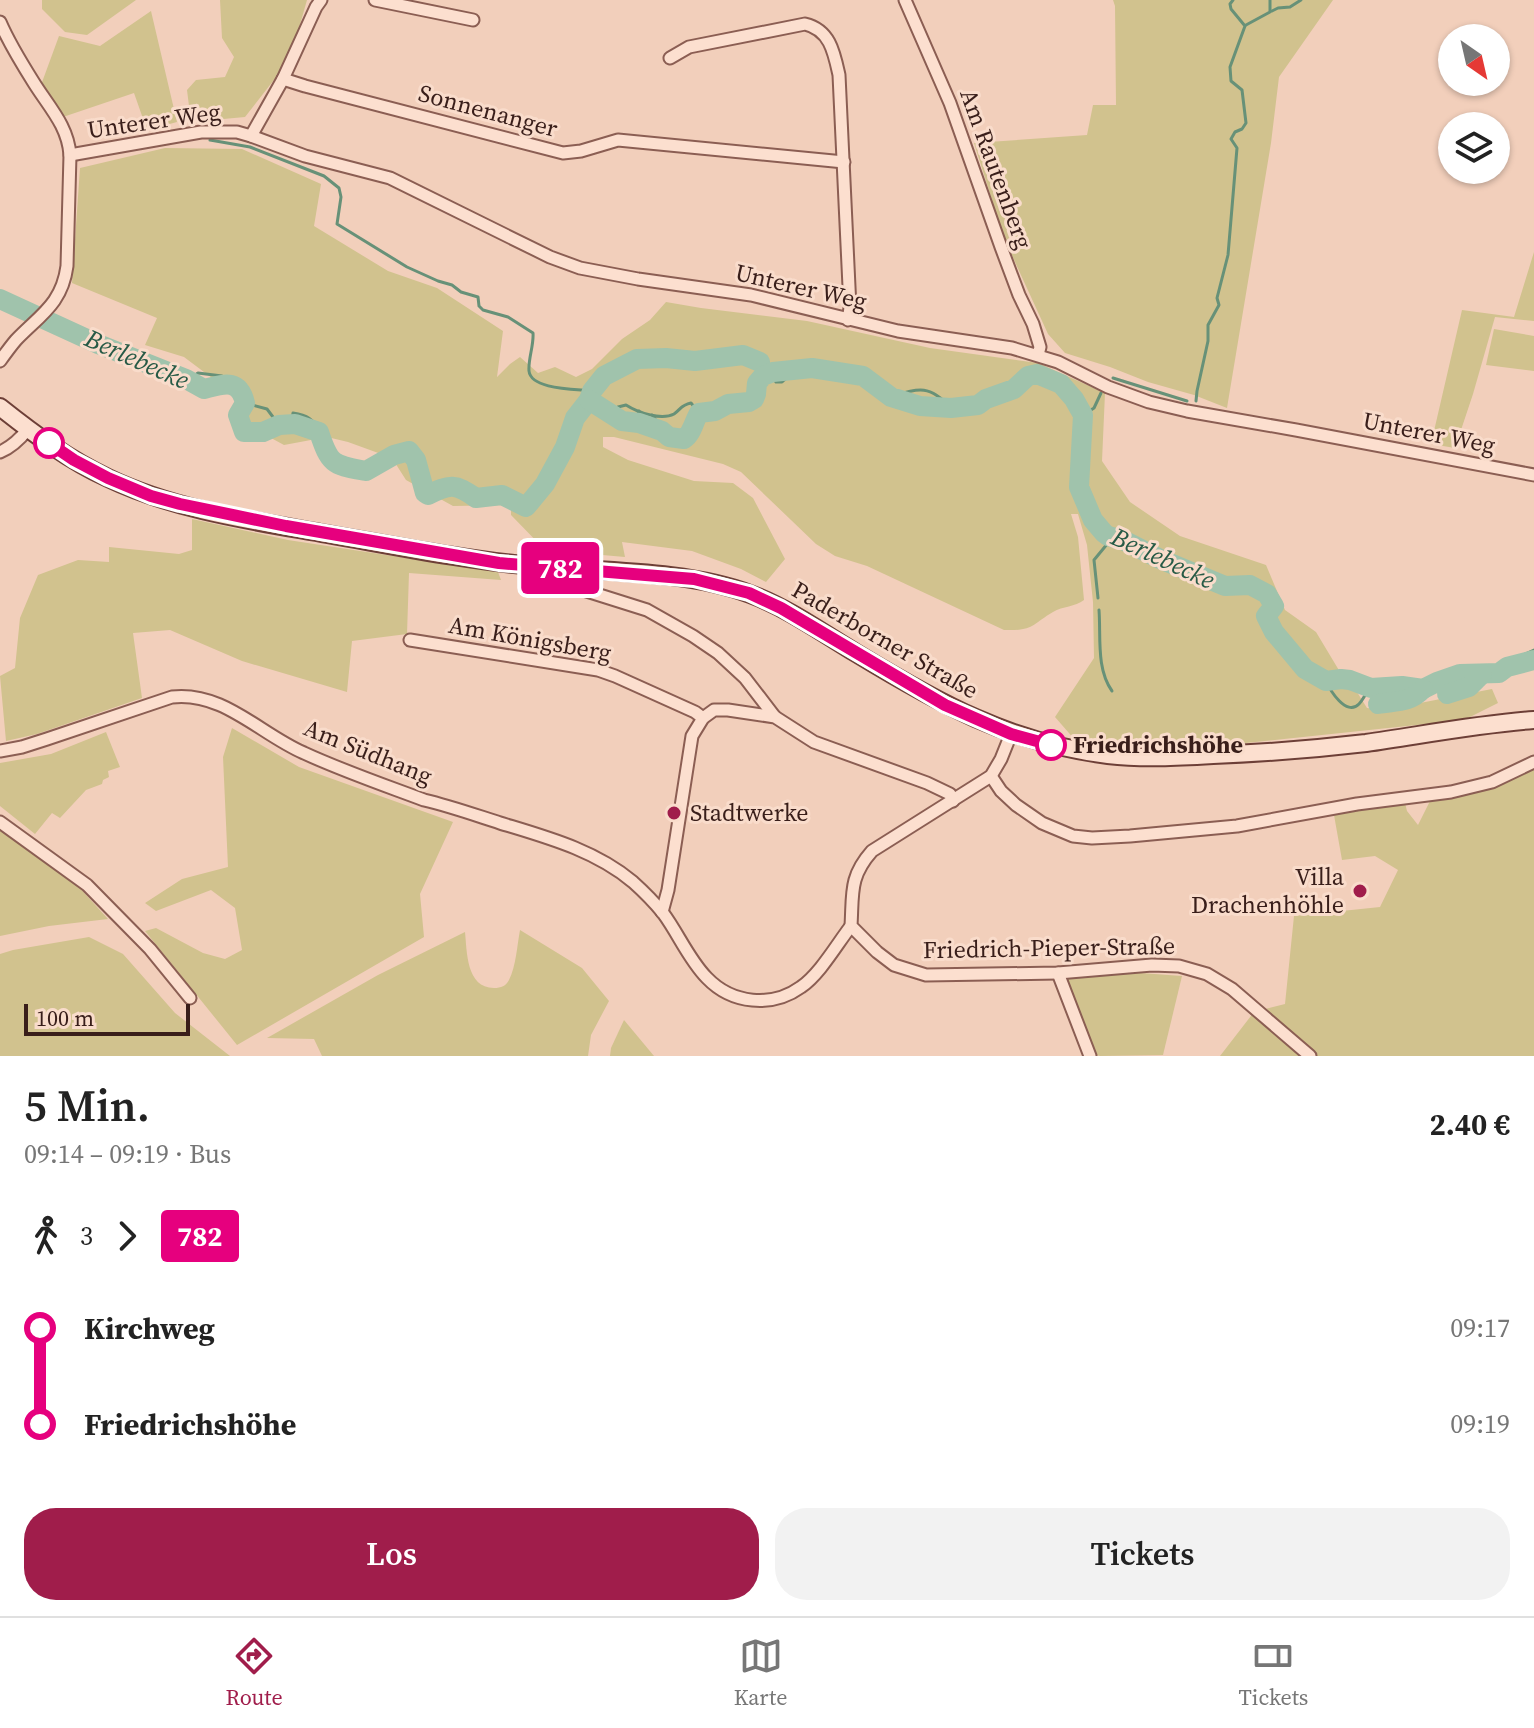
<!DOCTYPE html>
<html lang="de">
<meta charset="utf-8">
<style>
:root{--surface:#fff;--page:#f2f2f2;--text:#222;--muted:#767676;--line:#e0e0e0;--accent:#a01d4b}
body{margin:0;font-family:"Source Serif 4",serif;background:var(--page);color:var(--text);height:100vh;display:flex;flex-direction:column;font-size:30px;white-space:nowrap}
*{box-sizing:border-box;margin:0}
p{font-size:26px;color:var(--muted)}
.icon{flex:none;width:44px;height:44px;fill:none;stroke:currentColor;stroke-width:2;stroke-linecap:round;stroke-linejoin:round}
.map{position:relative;height:1056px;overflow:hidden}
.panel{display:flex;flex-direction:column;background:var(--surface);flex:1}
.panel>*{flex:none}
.badge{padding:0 16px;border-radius:6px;font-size:28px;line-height:52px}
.needle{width:52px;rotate:146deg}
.fabs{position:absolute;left:1438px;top:24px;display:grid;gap:16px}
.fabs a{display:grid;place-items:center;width:72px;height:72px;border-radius:50%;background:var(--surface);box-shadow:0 2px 6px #0004;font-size:40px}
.scale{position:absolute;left:24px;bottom:20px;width:166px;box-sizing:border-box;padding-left:8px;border:4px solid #391e1a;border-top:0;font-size:22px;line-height:28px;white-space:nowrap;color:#391e1a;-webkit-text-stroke:6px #f9dccb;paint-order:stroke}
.map>.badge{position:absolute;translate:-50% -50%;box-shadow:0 0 0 4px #fff}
.legs{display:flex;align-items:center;gap:12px;height:88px;padding:0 24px;font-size:26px}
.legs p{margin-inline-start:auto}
.overview{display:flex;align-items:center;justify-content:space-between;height:136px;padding:0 24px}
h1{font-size:44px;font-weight:600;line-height:60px}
.primary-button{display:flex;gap:16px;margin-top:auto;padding:16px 24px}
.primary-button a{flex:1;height:92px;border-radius:32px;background:var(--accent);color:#fff;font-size:32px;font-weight:600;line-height:92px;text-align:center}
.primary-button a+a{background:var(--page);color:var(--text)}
ul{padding:0 24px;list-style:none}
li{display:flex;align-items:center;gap:28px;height:96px;font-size:30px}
li i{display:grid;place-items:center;width:12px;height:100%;margin:0 10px;background:currentColor}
li i::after{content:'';width:20px;height:20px;margin:-10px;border:6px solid;border-radius:50%;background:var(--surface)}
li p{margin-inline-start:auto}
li:first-child i{background:linear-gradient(#0000 50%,currentColor 0)}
li:last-child i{background:linear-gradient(currentColor 50%,#0000 0)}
.dock{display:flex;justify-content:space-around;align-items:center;height:112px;border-top:2px solid var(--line);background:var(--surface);font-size:22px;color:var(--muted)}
.dock a{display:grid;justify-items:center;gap:4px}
.dock .on{color:var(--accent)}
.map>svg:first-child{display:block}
.green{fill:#d1c28e}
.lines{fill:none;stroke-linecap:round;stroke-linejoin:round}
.stream{stroke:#679178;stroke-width:3}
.river{stroke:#a0c3ac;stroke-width:20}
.street-casing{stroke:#8b5e53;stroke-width:15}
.secondary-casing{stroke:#6d3f37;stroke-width:20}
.street{stroke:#fcdfcf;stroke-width:11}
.secondary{stroke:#fcdfcf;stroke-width:16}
.line-1-casing{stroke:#fff;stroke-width:18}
.line-1{stroke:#e6007e;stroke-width:12}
.stop-1-dot{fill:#fff;stroke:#e6007e;stroke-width:4}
.poi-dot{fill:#a01d4b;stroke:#f9dccb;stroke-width:3}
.labels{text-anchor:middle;stroke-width:6;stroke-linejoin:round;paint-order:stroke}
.street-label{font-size:24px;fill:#391e1a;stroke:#f9dccb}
.stop-label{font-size:24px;font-weight:bold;fill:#391e1a;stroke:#f9dccb;text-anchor:start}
.poi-label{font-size:24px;fill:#391e1a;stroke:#f9dccb;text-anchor:start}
.water-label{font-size:26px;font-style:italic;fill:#275a46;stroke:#f9dccb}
</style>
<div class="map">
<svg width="1534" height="1056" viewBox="0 0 1534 1056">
<rect width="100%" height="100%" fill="#f2cfbb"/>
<g class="green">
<path d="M42,0h94l-49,35 -22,-3 -23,-23z"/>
<path d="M220,0h87l-8,28 -22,48 -32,41 -54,5 -4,-32 9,-10 29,-3 9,-20 -12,-19z"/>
<path d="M1113,0h220l-54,77 -8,66 -44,265 -33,-13 -46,-13 -38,-15 -45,-14 -17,-19 -44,-96 -30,-95 113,-8 6,-30h23l-1,-99z"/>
<path d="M151,11l26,111 -30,8 -13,-37 -71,24 -4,-3 -18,-29 18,-49 41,10z"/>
<path d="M165,148l77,1 79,35 -7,42 74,45 49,17 66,43 -6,46 13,-13 10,-7 18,16 17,-6 21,10 16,-8 30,-30 28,-19 16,-18 35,6 106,13 123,27 108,15 67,30 -3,68 28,41 50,34 86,29 19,45 31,22 33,55 8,5 10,16 17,2 108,-21 6,14 -34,17 -266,28 -75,-2 -48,-6 -20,-23 39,-59 -1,-56 -6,-57 -9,-31h-7l7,23 6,63c-9,7 -21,6 -31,12 -22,13 -19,19 -49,18l-137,-64 -32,-10 -19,-12 -75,-72 -18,-8 -109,-27h-11v10l25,13 66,21 39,2 20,15 32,61 -19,23 -25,-13 -49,-18 -70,-9 3,15 -80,-7 -34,-35v-10l-58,1 -47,-26 -14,-22 -44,-16 -21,-5 -43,8 -35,-19 -13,-30 -52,-39 -39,-12 12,-27 -85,-35 8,-115z"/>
<path d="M1534,252v69l-39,-4 -22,77 -18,54 -24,-4 31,-134 52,7z"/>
<path d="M1494,329l40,7v35l-48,-6z"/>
<path d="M192,519l96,21 210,32 3,8 -92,-7 -2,61 -55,7 -5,51 -105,-31 -72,-31 -37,3 9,65 -105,36 -31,7 -6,-65 15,-8 5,-50 18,-43 40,-15 31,2v-15l70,7 13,-4z"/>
<path d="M232,728l67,39 154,55 -33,72 4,43 -187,108 -92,-114 11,-3 47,25 22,6 17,-9 -7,-42 -24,-18 -55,21 -11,-8 37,-24 46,-12 -5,-110z"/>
<path d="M106,732l14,35 -12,4 1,6 -6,3 -1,4 -16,6 -26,28 -8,-5 -17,21 -35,-28v-43l51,-9z"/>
<path d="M1534,766v290h-314l34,-44 31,-8 9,-88 86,-9 18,-37 -23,-14 -33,4 -8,-45 71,-12 2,8 11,14 12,-24 63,-19z"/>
<path d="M0,828l77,57 31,34 -59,7 -49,10z"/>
<path d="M520,930l62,38 27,33 -18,34 -3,21h-266l-8,-17 -47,-1 111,-63 87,-43c2,19 1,56 29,56 7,0 12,-2 15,-8 7,-14 8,-34 11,-50z"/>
<path d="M89,937l34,17 52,59 55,43h-230v-102l13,-4z"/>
<path d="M1127,972l55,4 -19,79 -63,1 -8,-2 -26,-74 4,-4z"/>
<path d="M624,1020l30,36h-44l1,-8z"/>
</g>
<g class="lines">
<g class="stream">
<path d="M1272,11l6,-3 12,-1 11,-7"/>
<path d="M1246,25l24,-13v-12"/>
<path d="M210,140l40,7 74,29 15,12 2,9 -4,27 70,43 31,14 14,4 9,7 17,5 1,9 4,4 25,7 25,16c1,12 -5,26 -4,38 2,19 48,18 63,20"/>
<path d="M769,373l7,9h6l12,-11"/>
<path d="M1113,378l74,23"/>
<path d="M188,380l10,-7 24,3 5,7"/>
<path d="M891,397c28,-9 38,-13 60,11"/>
<path d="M1196,401l1,-10 11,-50v-16l11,-20 -2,-7 11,-43 9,-107 -6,-9 4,-7 7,-3 4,-6 -4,-33 -11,-9 -1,-14 15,-41 -14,-17 -1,-5 3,-4"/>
<path d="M245,403l22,6 12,16"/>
<path d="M611,413l7,-6 8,-2c11,7 35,16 48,9 7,-5 7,-9 17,-11l8,10"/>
<path d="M652,415l3,4 2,10"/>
<path d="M1083,415l11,-7 7,-15"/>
<path d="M635,422l4,-11"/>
<path d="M291,425l2,-12c14,2 21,6 26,19"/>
<path d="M1098,598l-4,-38 14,-17 7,-4"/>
<path d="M1099,610c2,26 -3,59 13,81"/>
<path d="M1507,667l10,-9 17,-8"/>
<path d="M1326,681c4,9 20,36 33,23 5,-5 6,-11 12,-16"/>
</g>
<g class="river">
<path d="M0,299l98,45 88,35 18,10c20,-5 35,-11 41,14l-7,12 6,17h19l16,-7 16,-1 24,8c11,34 15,33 47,39l28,-16 15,-4 7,9 9,33 3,2c22,-11 27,-12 48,3l26,-3 24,12 19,-23 20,-37 10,-29 14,-18 3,-9 12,-15 33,-17 29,-1 29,3 48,-6 17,7"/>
<path d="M589,400l33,21 17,2 23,8 7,6 15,2c8,-5 10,-18 15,-26l16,-2 13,-7 21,-2 5,-3 2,-5 1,-11 6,-7 10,-4 39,-4 51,8 28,21 29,9 31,2 27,-3 8,-6 28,-10 14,-13 9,-2 24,10 13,15 9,16 -4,72 14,33 11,13 4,3 15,4 37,19 65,27 25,-1 17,9 7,12 -8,10 8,16 31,37 21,12 15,-2 9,1 21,8 31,-2 21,3 14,-7 23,-8 39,-1 8,-6 27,-7"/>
<path d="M1447,694l22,-7 13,-13"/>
<path d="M1378,704c18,-3 32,-1 45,-15"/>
</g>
<g class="street-casing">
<g id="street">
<path d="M375,0l98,20"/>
<path d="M905,0l45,103 51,144 18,48 14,29 7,23 -2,8"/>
<path d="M0,22c9,21 22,42 34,61 15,24 34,43 36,72l-3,111c-5,38 -27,49 -51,74 -6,7 -11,14 -16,21"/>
<path d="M670,58l19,-11 116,-23c25,6 29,28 34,51l11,233 -2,12"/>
<path d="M283,79l33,-72 5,-7"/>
<path d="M251,136l32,-57 22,7 258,67 18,-2 37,-11 226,22"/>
<path d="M70,155l131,-23h36l14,4 54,20 85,22 160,79 30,11 58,11 113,16 147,36 114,17 46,14 50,25 41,15 38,9 109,19 238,45"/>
<path d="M0,452c12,-5 20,-13 28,-23"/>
<path d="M574,587l73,23 46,26 25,17 27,25 30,39"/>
<path d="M410,640l188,30 17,6 80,36 8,6"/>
<path d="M1011,734l-10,25 -10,17 -119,75c-23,26 -19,42 -21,75l26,26 17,13 32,10 132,-2 94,-8 27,1 28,8 25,15 78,67"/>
<path d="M0,751l22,-4 25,-8 125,-42c51,-6 88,37 132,56 39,18 80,32 120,47 26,6 51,15 76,23 46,14 95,27 133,59 10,9 21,20 30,31 15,20 26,47 44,65 25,26 65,30 94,9 19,-13 36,-43 50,-61"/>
<path d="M991,776l10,15 15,14 26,18 31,13 19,2 38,-2 107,-10 120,-22 94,-12 41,-10 42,-20"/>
<path d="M0,822l87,63 63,64 40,49"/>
<path d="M662,912l6,-22 24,-154 11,-18 11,-8h14l47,7 39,25 113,41 23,11 3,7"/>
<path d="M1058,973l32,83"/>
</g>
</g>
<g class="secondary-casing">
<path id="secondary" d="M0,407c34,27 69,53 108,71 67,32 146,43 219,56 69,12 137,26 207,32 68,6 153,4 216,28 38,14 71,38 106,59 82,50 154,90 252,102 34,4 70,2 105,0 51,-2 102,-6 153,-12 56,-8 112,-19 168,-23"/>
</g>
<use href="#street" class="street"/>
<use href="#secondary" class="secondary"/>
</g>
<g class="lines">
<g class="line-1-casing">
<path id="line-1" d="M49,443l25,17 34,18 43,18 29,8 106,22 213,37 195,16 55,14 32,15 164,97 66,29 40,11"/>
</g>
<use href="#line-1" class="line-1"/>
</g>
<g class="stop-1-dot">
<circle cx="49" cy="443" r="14"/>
<circle cx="1051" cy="745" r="14"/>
</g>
<g class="poi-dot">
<circle cx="674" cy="813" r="8"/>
<circle cx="1360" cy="891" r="8"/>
</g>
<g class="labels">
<g class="street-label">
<text transform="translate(488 111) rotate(15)" y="8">Sonnenanger</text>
<text transform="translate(154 121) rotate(-8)" y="8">Unterer Weg</text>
<text transform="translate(996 169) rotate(70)" y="8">Am Rautenberg</text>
<text transform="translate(801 287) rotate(13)" y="8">Unterer Weg</text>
<text transform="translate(1429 433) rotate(11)" y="8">Unterer Weg</text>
<text transform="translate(530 639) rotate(10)" y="8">Am Königsberg</text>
<text transform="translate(885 640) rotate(30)" y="8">Paderborner Straße</text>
<text transform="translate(368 752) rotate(22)" y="8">Am Südhang</text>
<text transform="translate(1049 948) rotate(-1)" y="8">Friedrich-Pieper-Straße</text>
</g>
<g class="stop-label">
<text x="1073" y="753">Friedrichshöhe</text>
</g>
<g class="poi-label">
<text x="690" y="821">Stadtwerke</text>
<text x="1344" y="885" text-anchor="end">Villa<tspan x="1344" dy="28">Drachenhöhle</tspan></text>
</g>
<g class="water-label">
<text transform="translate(137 359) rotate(24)" y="9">Berlebecke</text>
<text transform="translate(1163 558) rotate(25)" y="9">Berlebecke</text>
</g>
</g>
</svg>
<div class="fabs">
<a><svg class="needle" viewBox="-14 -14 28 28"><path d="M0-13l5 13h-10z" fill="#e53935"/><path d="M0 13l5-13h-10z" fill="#767676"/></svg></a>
<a><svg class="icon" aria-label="layers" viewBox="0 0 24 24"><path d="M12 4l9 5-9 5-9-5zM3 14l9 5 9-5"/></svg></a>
</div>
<div class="scale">100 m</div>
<b class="badge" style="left:560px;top:568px;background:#e6007e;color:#fff">782</b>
</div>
<section class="panel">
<div class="overview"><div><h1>5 Min.</h1><p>09:14 – 09:19 · Bus</p></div><b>2.40 €</b></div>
<div class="legs"><svg class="icon" aria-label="walk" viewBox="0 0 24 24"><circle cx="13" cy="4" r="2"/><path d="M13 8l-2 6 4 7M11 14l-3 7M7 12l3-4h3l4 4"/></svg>3<svg class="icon" aria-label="forward" viewBox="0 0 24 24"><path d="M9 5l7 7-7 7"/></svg><b class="badge" style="background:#e6007e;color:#fff">782</b></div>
<ul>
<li><i style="color:#e6007e"></i><b>Kirchweg</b><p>09:17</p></li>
<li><i style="color:#e6007e"></i><b>Friedrichshöhe</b><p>09:19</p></li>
</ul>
<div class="primary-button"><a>Los</a><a>Tickets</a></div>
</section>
<nav class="dock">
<a class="on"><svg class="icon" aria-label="directions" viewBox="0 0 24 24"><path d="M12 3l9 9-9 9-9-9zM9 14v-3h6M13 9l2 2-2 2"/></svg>Route</a>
<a><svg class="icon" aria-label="map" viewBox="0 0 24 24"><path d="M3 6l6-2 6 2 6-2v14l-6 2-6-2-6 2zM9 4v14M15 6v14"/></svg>Karte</a>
<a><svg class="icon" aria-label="tickets" viewBox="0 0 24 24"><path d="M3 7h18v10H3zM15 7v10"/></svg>Tickets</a>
</nav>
